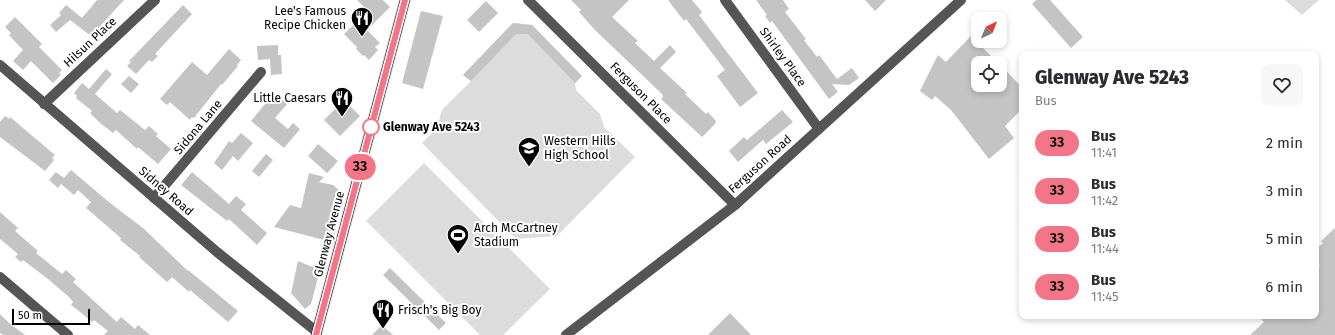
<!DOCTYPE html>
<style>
:root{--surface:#fff;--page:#f7f7f7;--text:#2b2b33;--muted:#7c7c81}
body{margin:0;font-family:"Fira Sans",sans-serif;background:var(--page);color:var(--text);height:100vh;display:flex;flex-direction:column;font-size:15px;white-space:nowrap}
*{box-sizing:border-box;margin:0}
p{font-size:13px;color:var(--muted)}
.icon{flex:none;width:22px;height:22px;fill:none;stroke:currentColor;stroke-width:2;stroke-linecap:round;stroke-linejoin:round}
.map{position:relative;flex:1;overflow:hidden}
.details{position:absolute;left:1019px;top:51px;width:300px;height:268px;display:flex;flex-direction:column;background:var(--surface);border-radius:8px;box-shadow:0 2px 6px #0003}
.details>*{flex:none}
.badge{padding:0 8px;border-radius:13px;font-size:14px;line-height:26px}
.needle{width:26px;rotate:43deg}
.controls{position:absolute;left:971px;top:12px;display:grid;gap:8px}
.controls a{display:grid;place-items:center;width:36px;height:36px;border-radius:8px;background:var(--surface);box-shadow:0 2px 6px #0003;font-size:20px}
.scale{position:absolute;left:12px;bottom:10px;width:78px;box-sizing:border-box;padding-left:4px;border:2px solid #000;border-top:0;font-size:11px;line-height:14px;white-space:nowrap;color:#000;-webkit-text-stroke:3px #fff;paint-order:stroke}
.map>.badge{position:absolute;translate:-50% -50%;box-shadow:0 0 0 2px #fff}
.round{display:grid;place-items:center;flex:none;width:42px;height:42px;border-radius:8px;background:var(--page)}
.summary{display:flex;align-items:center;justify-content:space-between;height:68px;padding:0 16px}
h1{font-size:19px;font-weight:800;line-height:30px}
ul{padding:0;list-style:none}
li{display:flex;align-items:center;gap:12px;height:48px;padding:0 16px}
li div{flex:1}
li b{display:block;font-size:15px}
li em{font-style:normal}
li .badge{min-width:44px;font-weight:700;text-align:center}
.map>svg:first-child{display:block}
.green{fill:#dcdcdc}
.building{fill:#c4c4c4}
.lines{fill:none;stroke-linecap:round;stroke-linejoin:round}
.major-casing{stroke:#dbdbdb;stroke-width:12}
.minor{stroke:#555;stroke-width:10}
.major{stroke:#000;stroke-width:10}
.line-casing{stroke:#fff;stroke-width:9}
.line{stroke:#f57588;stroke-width:6}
.stop-dot{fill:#fff;stroke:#f57588;stroke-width:2}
.labels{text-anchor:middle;stroke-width:4;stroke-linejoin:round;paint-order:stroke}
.poi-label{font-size:12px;fill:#000;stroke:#fff;text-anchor:start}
.street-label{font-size:12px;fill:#000;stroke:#fff}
.stop-label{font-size:12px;font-weight:bold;fill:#000;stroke:#fff;text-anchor:start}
</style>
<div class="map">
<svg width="1335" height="335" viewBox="0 0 1335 335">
<rect width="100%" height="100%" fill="#fff"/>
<g class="green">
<path d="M1285,0h34l-17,15z"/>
<path d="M513,23l19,2 50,51 -7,7 1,7 24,24 4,13 31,30 -78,79 -41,3 -94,-96 15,-15 5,-18 29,-29 -8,-6z"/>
<path d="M424,163l126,126 -47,46h-23l-114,-114z"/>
</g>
<g class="building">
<path d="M97,0h27l-33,36 -21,-16 -14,12 -6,-7 11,-10 -2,-2 7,-8 16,13z"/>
<path d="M357,0h26l7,7 -23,23 13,13 -5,4 3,3 -9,10 -5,-5 -1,1 -7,-7 1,-2 -13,-13 24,-23z"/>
<path d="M571,0h58l-17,17 26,24 -3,2 19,18 16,-16 6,7 -16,16 27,25 -2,1 21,20 2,-2 8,9 -1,3 -13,13 -41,-38 2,-2 -1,-3 -67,-64 -16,-18 2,-2z"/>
<path d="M668,0h24l10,12 -3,3 59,78 -18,14 -23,-31 8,-6 -39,-51 -2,2z"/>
<path d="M756,0h27l6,9 -4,3 21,27 -2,1 13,17 2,-2 18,24 15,-11 7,10 -10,7 -17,-1 6,8 -9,7 -57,-78 -2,2 -5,-7 2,-1z"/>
<path d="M865,0h21l-11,11z"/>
<path d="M1036,0h14l33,37 -12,11 -39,-44z"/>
<path d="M486,1l12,12 -19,19 -12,-12z"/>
<path d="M183,5l9,9 -37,40 3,2 -6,6 -3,-2 -13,14 -9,-8 4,-4 -2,-1z"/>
<path d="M421,11l22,5 -20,73 -21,-6z"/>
<path d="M15,17l27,27 -3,3 23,23 -3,3 2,2 -8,8 -22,-22 -8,9 -10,-9 10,-11 -14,-15 2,-2 -6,-6z"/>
<path d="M513,23l19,2 50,51 -7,7 -47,-49h-12l-45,47 -8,-6z"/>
<path d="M971,36l27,27h-20v22h22v-20l22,22v22l-17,17 9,12 -25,21 -38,-49 -16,-14 -3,4 -12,-9 18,-36 8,7z"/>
<path d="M278,45v10h3l1,19 -11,1 -1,-16 -12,1 -1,-14z"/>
<path d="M229,49l12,11 -4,5 1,1 -16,19 -1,-1 -27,34 -2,-1 -2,3 -20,-18 -3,3 -7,-6 32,-37 15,13z"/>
<path d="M106,69l6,5 -17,20 22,19 3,-3 25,20 4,-4 9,8 -2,2 15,13 -13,15 -20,-17 -1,2 -21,-19 -3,3 -14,-11 -9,-9 2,-2 -16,-13 1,-2 -3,-3 8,-10 7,6z"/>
<path d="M129,76l10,8 -8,9 -10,-9z"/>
<path d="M274,93l13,11 -12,14 13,11 5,-6 7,6 -16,19 -33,-27z"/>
<path d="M346,102l14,14 -20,20 -16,-16 17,-17 2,2z"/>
<path d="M782,110l11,12 -27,22 -3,-4 -25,22 -9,-11 15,-14 3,3z"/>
<path d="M5,116l4,3 1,-2 45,38 -3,3 2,2 -9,11 -45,-34v-15z"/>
<path d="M241,133l12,10 -15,18 -5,-5 -11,14 -8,-7 15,-22 3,2z"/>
<path d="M318,144l20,17 -11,12 -19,-17z"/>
<path d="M266,154l7,6 -14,17 -7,-6z"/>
<path d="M71,170l39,33 33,25 45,43v-1l50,41 -10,11 -38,-32 -1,2 -17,-15 -5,5 -28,-25 1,-1 -20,-16 1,-2 -35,-30 5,-6 -13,-12 -4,5 -13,-11 -3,4 -9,-8 7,-8 8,6z"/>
<path d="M192,172l37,32 7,-8 10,8 -5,6 26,23 -10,12 -28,-26 -2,2 -46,-36z"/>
<path d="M309,173l15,4 -5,5 14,3 7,6 -12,50 -54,-14 16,-22 11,3z"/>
<path d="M0,212l18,16 -3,3 23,20 -2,2 26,21 4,-4 10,9 -3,3 44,40 4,-5 14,12 3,-4 12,10h-46l4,-4 -14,-11 -2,2 -13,-11 -8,-6 2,-3 -4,-5 -21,-18 -25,-19 -2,2 -6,-5 3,-3 -18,-15z"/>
<path d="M1335,228v107h-85l14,-13 -6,-6h58v-48l4,-3 -4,-4v-12l7,-6 -2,-2z"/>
<path d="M298,261l22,9 -9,34 -6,5 -14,-16z"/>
<path d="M390,268l56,55 -7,7 -56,-55z"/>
<path d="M730,313l21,22h-43z"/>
<path d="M0,314l9,9 16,12h-22l-3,-2z"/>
<path d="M382,325l11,10h-21z"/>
</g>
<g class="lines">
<g class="major-casing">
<path id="major" d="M316,335l89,-335"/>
</g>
<g class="minor">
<path d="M528,0l207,205"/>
<path d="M725,0l94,129"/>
<path d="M0,65l217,187 100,80"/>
<path d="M44,104l111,-104"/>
<path d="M154,198l107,-126"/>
<path d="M0,277l68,58"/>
<path d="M566,335l169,-130 226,-205"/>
</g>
<use href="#major" class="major"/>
</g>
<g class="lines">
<g class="line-casing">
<path id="line" d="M316,335l89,-335"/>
</g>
<use href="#line" class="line"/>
</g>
<defs>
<g id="restaurant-pin" transform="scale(1.15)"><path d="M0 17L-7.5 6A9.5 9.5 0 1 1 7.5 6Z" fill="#000" stroke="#fff"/><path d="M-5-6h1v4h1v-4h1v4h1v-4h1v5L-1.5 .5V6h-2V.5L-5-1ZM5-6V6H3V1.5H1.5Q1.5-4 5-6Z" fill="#fff"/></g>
<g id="school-pin" transform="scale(1.15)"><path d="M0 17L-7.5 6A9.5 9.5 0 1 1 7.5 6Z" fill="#000" stroke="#fff"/><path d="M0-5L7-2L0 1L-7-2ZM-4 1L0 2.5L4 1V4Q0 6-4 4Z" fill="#fff"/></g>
<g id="stadium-pin" transform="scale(1.15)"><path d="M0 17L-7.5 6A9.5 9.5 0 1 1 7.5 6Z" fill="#000" stroke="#fff"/><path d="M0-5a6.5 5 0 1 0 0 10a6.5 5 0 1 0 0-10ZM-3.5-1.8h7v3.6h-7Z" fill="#fff"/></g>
</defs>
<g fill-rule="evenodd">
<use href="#restaurant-pin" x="362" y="18"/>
<use href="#restaurant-pin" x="342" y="98"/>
<use href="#school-pin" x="529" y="148"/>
<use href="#stadium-pin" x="458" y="235"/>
<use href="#restaurant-pin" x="383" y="310"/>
</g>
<circle class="stop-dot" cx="371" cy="127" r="8"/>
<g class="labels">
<g class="poi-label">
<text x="346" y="15" text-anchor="end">Lee's Famous<tspan x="346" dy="14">Recipe Chicken</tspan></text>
<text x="326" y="102" text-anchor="end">Little Caesars</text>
<text x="544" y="145">Western Hills<tspan x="544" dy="14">High School</tspan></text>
<text x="474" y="232">Arch McCartney<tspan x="474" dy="14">Stadium</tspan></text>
<text x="398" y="314">Frisch's Big Boy</text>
</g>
<g class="street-label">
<text transform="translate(90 42) rotate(-43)" y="4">Hilsun Place</text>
<text transform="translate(783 57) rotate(54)" y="4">Shirley Place</text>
<text transform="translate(641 93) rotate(45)" y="4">Ferguson Place</text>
<text transform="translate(198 127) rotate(-50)" y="4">Sidona Lane</text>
<text transform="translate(760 164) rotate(-42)" y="4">Ferguson Road</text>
<text transform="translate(166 191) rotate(41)" y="4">Sidney Road</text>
<text transform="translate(329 234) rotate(-75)" y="4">Glenway Avenue</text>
</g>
<g class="stop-label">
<text x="383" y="131">Glenway Ave 5243</text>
</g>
</g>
</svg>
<div class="controls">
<a><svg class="needle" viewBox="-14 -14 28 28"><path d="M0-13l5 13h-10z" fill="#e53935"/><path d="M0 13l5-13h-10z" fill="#7c7c81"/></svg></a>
<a><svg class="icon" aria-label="locate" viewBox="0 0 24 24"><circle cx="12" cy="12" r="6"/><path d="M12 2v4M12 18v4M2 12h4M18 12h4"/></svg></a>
</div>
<div class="scale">50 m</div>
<b class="badge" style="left:360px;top:167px;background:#f57588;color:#111">33</b>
<section class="details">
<div class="summary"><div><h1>Glenway Ave 5243</h1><p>Bus</p></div><a class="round"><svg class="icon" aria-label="heart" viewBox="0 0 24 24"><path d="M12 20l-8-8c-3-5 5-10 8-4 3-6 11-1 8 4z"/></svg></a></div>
<ul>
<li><span class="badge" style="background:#f57588;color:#111">33</span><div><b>Bus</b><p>11:41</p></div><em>2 min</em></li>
<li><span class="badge" style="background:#f57588;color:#111">33</span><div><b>Bus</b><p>11:42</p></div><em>3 min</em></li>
<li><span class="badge" style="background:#f57588;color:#111">33</span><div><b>Bus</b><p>11:44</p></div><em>5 min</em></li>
<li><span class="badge" style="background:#f57588;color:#111">33</span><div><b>Bus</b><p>11:45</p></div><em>6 min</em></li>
</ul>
</section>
</div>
